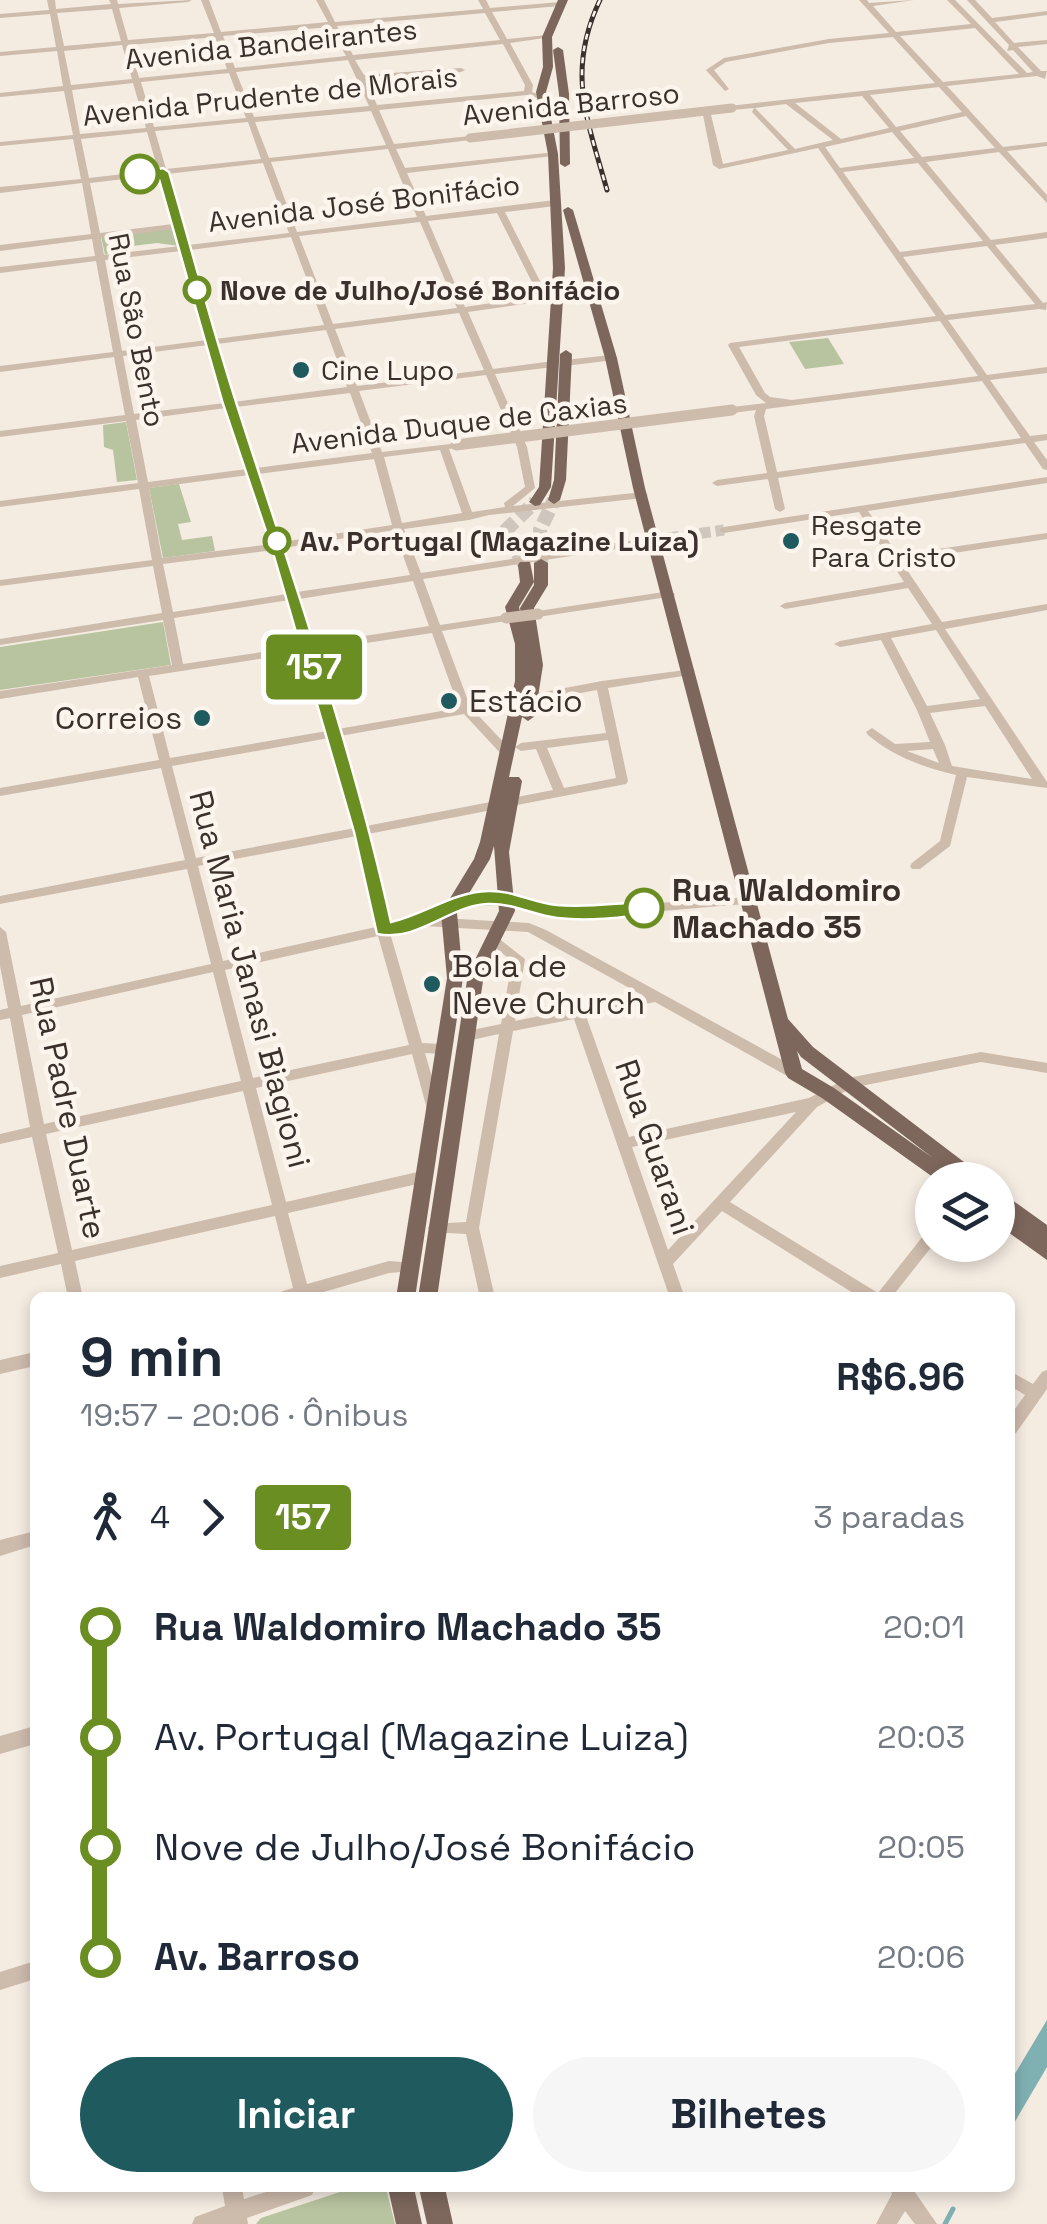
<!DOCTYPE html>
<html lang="pt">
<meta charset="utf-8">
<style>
:root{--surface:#fff;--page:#f6f6f7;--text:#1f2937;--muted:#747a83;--accent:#1f5a5e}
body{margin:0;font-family:"Space Grotesk",sans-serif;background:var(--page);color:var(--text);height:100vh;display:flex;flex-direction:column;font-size:38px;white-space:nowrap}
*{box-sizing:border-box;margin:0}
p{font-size:32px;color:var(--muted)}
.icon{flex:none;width:55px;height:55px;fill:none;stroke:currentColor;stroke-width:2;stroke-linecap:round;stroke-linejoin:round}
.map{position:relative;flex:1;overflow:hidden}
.details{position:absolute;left:30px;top:1292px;width:985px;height:900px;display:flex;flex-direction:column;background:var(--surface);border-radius:15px;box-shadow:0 5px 15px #0003}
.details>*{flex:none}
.badge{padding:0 20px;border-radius:8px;font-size:35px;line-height:65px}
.controls{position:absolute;left:915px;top:1162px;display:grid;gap:20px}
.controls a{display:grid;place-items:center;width:100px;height:100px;border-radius:50%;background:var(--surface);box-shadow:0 5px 15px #0003;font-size:50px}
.map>.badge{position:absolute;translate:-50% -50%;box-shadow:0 0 0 5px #fff}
.legs{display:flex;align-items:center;gap:15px;height:110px;padding:0 50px;font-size:32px}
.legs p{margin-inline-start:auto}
.headline{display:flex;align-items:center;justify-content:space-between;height:170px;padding:0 50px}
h1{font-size:55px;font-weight:600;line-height:75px}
.cta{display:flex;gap:20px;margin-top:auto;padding:20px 50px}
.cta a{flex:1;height:115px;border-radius:60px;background:var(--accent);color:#fff;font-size:40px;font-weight:600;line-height:115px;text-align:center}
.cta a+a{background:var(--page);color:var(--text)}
ul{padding:0 50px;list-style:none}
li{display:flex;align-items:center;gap:35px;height:110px;font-size:38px}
li i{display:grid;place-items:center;width:15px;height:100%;margin:0 12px;background:currentColor}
li i::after{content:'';width:25px;height:25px;margin:-12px;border:8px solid;border-radius:50%;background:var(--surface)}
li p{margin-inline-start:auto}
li:first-child i{background:linear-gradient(#0000 50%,currentColor 0)}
li:last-child i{background:linear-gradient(currentColor 50%,#0000 0)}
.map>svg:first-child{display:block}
.green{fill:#b8c4a0}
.water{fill:#7fb0b2}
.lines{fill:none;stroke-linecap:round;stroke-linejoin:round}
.stream{stroke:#7fb0b2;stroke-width:5}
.minor-tunnel{stroke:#cfc6bd;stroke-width:11;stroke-dasharray:11 5;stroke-linecap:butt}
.major-tunnel{stroke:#cfc6bd;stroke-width:14;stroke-dasharray:14 6;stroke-linecap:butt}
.minor{fill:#cdbbac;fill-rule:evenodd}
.major{fill:#7d675c;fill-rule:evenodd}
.rail-casing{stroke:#3b302b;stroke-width:5}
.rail{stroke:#fbf5ee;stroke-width:2.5;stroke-dasharray:6;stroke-linecap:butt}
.minor-bridge-far1{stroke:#cdbbac;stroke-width:9}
.minor-bridge{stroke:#cdbbac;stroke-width:11}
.line-1{fill:#6b8e23;stroke:#fff;stroke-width:2.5}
.stop-1-dot{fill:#fff;stroke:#6b8e23;stroke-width:5}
.poi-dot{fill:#1f5a5e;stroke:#fbf5ee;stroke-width:4}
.labels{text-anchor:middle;stroke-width:9;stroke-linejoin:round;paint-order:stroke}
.far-street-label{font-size:28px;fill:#3b302b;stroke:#fbf5ee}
.far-stop-label{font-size:28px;font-weight:bold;fill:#3b302b;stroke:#fbf5ee;text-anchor:start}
.far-poi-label{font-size:28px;fill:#3b302b;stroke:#fbf5ee;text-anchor:start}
.poi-label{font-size:32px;fill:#3b302b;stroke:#fbf5ee;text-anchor:start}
.stop-label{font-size:32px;font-weight:bold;fill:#3b302b;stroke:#fbf5ee;text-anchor:start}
.street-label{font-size:32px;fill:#3b302b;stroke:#fbf5ee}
</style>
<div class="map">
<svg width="1047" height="2224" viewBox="0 0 1047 2224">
<rect width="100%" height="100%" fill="#f4ebe1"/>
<g class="green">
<path d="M174,228l5,18 -22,-3 -33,4 -19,8 -4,-19z"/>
<path d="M828,338l16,26 -39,5 -16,-27z"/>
<path d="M126,422l11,58 -20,2 -4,-32 -9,-3 -1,-22z"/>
<path d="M179,484l12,38 -13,2 4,16 30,-4 3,15 -52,7 -14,-70z"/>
<path d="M163,622l8,43 -171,25v-43z"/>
<path d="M352,2188h34l9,36h-139l5,-6z"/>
</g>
<path class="water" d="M1047,2020v47l-37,63v-48z"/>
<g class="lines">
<path class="stream" d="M945,2224l8,-15"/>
<path class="minor-tunnel" d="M668,538l56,-8"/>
<g class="major-tunnel">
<path d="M541,563l-1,-33 14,-30"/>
<path d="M525,565l-21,-33 31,-30"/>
</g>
<g class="minor">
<path d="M47,0h8l1,9 55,-5 -2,-4h8l1,4 74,-4 -4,2 -69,6 9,32 86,-7 -13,-33h8l12,32 107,-10 -12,-22h8l11,22 148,-13 -5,-9h8l4,8 70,-6 4,2 -4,2 -68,6 15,27 40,-4 4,2 -41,6 23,42 -1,7 14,5v4l-19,-6 -148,15 15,34 76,-8 4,2 -4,2 -74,9 9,19 151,-16v4h-3l-146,17 19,43 129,-16 4,3 -4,3 -50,6 41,81 9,-4h6v4l-17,8 -76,11 25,57 60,-8 5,3 -5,3 -58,7 32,73 8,41 -22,18 130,-14 5,3 -5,3 -154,17 -20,5 -65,9 17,44 247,-38 5,3 -5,3 -245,38 17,46 66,-10 5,3 -5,3 -64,10 28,75 49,-9 6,4 -6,4 -44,7 36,38v6h-8l-39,-42 -124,22 26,90 187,-36 -17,-41 -15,2 -6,-4 6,-4 85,-10 -9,-43 -65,12 -4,-1v-6l74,-14 91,-12 2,2 -6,4 -81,13 20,93 -2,3 -258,50 20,90 34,-7 22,-11 20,-7 22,-4 95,13 169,-11 2,3 -6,4c-54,4 -107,10 -161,12 -54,2 -90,-26 -143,2l87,5 17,7 253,139 2,4 -7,5 -5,-1 -134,-75 -69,14 43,121 180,-39 39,-20 133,-26 66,11v10l-66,-11 -130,26 -34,19 -87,95 148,91 49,-62 5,-2 1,16 -42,53h-30l-139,-87 -49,53 12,34h-15l-96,-279 -61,12 -34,197 16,70h-15l-14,-64 -36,-2 -2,-4 2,-4 36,-2 33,-188 -32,7 -7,-5 7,-5 34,-7 11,-63 -26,-21 6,-5 5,2 28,22 -10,62 127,-26 -114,-63 -104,-6 -34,7 32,110 20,1 7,5 -7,5 -17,-1 16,56 -2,4h-10l-2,-4 -15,-55 -156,34 30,114 136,-31 5,2 2,4 -2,4 -5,2 -134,30 19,71 82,-23 25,2 2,4 -2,4 -25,2 -79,23v2h-38l2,-4 19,-6 -18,-72 -200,45 8,37h-15l-7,-34 -61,14v-12l58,-13 -26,-116 -32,7v-10l30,-7 -20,-109 -10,2v-10l8,-2 -8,-42v-39l6,5 15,74 190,-42 -24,-95 -187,35v-8l185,-36 -24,-92 -161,28v-8l159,-28 -21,-83 -138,22v-8l172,-26 -9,-45 -163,25v-6l162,-26 -9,-47 -153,20v-6l152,-20 -13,-71 -139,18v-6l138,-18 -12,-62 -126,16v-6l125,-16 -11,-58 -114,15v-6l113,-14 -17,-91 -96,12v-6l95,-11 -3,-17 -92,12v-6l91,-11 -9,-51 -82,10v-6l81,-8 -8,-40 -73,7v-4l73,-7 -9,-44 -64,6v-4l63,-7 -6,-35 -57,5v-4l56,-5 -6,-33 -50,4v-4l49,-4zM112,9l9,32 -57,5 -7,-33zM485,13l15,27 -147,15 -16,-29zM330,27l16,29 -111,12 -12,-32zM215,37l12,32 -88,9 -9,-33zM503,44l22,41 -1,6 -147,14 -11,-25 95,-8 4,-2 -4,-2 -97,7 -9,-15zM122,45l10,34 -61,6 -7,-34zM348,60l21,46 -115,11 -18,-45zM229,73l17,45 -92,9 -13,-45zM133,83l13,45 -66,6 -8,-44zM371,111l15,34 -117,13 -14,-36zM248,122l13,37 -95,10 -11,-38zM147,132l11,38 -69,8 -8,-39zM388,149l29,68 -120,15 -26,-70zM263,163l26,70 -101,12 -21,-71zM159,175l14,49 -73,9 -10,-50zM497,213l42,83 -74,11 -37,-86zM420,222l37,86 -124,16 -34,-88zM175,229l5,17 -76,9 -3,-17zM291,237l33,88 -109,14 -25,-89zM181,251l26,89 -85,11 -17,-91zM459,313l25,57 -127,16 -22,-57zM326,330l21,57 -113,15 -17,-58zM208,345l17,58 -91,11 -11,-58zM486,375l31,72 8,40 -21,16 1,4 -33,5 -23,-63 10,-2v-4l-77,9 -23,-61zM350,393l22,60 -116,15 -20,-61zM226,408l21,61 -99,13 -12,-62zM440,450l22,63 -60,10 -18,-66zM374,459l18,66 -110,17 -24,-68zM249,475l23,69 -110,14 -13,-70zM394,530l16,45 -113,17 -13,-44zM274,550l13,44 -114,18 -10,-48zM413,581l16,45 -117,18 -13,-45zM289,600l13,46 -119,18 -9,-46zM432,633l27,75 -121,21 -24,-78zM304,652l23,79 -157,27 -21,-82zM329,738l26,90 -159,30 -24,-92zM608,740l8,38 -52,10 -17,-40zM357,836l19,91 -153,34 -25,-95zM378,936l31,109 -156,33 -28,-108zM213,972l28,109 -197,43 -22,-109zM243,1091l29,114 -200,45 -26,-116zM796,1112l-128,138 -36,-103z"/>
<path d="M859,0h8l2,3 45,-3 -41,6 23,26 75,-8 -24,-24h8l72,73 6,-1 -20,-22 -6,1 2,-6 -42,-45h8l17,18 55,-7v4l-52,7 19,21 33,-3v4l-29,3 23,24h6l-2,8 -8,-3 -90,10 56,61 44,-5v4l-40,5 40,44v8l-48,-51 -73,10 65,78 56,-8v6l-52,7 48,58 4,-1 -1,8 -7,-1 -91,11 39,55 60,-8v6l-57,7 40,56 17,-2v6l-13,2 13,18v10l-4,-1 -18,-26 -247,35 7,31 -5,3 -5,-3 -7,-30 -51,7 -5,-3 5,-3 50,-7 -13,-57 2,-6 -24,3 -5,-3 5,-3 34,-4 -10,-8 -28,-50 2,-2 206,-27 -118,-168 -99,21 -6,-4 -10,-50 4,-2 4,2 12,49 65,-14 -36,-38 2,-4 -22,2h-3v-4l206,-23 -42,-46 -64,6 -103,19 -12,8 15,19 -4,2 -19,-21 18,-12 105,-19 60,-6zM975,28l44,46 -76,8 -43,-46zM939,87l23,25 -66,15 -26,-32zM862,96l27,32 -48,11 -46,-36zM786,104l47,36 -38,9 -40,-41zM966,116l29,32 -73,9 -22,-26zM892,132l22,26 -74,10 -15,-21zM918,163l65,78 -83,11 -57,-80zM987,246l48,58 -90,11 -42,-58zM940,321l38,55 -186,24 -22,-3 -5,-4 -26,-46zM982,381l39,57 -244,34 -13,-56 2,-7z"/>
<path d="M611,355l3,1v4l-49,6 -5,-3 5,-3z"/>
<path d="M1047,477v6l-179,28 30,44 149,-22v6l-146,22 41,61 105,-18v6l-102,19 102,153v6l-80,-11 -17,69 -30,23h-8l-2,-3 2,-3 28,-22 16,-66c-33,-8 -62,-18 -88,-40l-2,-3 6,-4 23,16 35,-2 -13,-32 -36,-70 -41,7 -6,-3 6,-3 92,-17 -24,-36 -123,21 -5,-3 5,-3 119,-21 -45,-70 -135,21 -5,-3 5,-3zM936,630l44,69 -53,7 -36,-68zM985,706l47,73 -80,-13 -7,-21 -15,-32zM933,749l6,14 -32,-12z"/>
<path d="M670,591l5,3 -1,2 -136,21 -5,-3 5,-3z"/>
<path d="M35,1352v14l-35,8v-14z"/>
<path d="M1047,1370v19l-31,44 -6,2v-19l15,-21 -15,-9v-15l23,13 9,-12z"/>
<path d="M35,1531v14l-35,11v-16z"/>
<path d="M35,1726v18l-35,10v-18z"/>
<path d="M35,1961v18l-35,11v-18z"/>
<path d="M222,2188h20l2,11 34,-11h37l-3,7 -65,23 1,6h-56l3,-7 30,-11z"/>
<path d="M890,2188h22l25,36h-22l-10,-13 -8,13h-21l16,-30z"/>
</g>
<g class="major">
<path d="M558,0h10l-16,37 1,30 -7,25 12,62 7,114 -14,219 -11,18 -5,1 -6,-4 10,-15 14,-219 -5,-114 -12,-62 7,-25 -1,-30z"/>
<path d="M558,47l5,3 6,44 1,70 -5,3 -5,-3 -1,-70 -6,-44z"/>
<path d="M568,207l5,3 44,148 28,130 143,531 25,28 168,128 3,5h-22l-3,-3 1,3h-23l-115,-82 -34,-20 -3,-5 -152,-585 -28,-130 -42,-148zM797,1051l4,6 132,101 -99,-70 -32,-19z"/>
<path d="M566,350l6,4 -6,126 -6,20 -6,4 -6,-4 6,-20 6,-126z"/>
<path d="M541,559l7,4v22l-14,23 9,57 -8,51 -7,5 -6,-4 -13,60h10l3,4 -13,71 6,59 -31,63 -47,324h-19l50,-324 31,-63 -5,-65 -4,13 -33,54 6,65 -48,320h-19l51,-320 -6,-65 33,-54 6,-17 35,-161v-37l-10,-37 15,-25 -2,-17 2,-3h10l4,20 -15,25 2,9 -1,-8 14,-23v-22z"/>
<path d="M998,1190l49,35v35l-49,-35z"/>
<path d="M388,2188h26l8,36h-26z"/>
<path d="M419,2188h26l8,36h-26z"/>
</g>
<g class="rail-casing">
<path id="rail" d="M600,0c-34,71 -13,119 7,190"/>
</g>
<use href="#rail" class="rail"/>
<path class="minor-bridge-far1" d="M470,138l262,-30"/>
<g class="minor-bridge">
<path d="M456,445l276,-35"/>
<path d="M506,618l32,-4"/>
</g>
</g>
<path class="line-1" d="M163,168l6,4c23,78 43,156 68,233 55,171 115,341 154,517 34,-8 62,-30 97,-31 25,-1 45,12 69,14 28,3 59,-2 87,-3l9,6 -2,4c-26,7 -67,9 -94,6 -24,-3 -44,-15 -69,-14 -38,1 -71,39 -111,30l-23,-102 -83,-286 -48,-142 -65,-228 -18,2 -6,-4z"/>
<g class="stop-1-dot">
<circle cx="140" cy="174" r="18"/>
<circle cx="197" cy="290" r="12"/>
<circle cx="277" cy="541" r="12"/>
<circle cx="644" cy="908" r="18"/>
</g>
<g class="poi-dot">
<circle cx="301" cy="370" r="10"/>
<circle cx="791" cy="541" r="10"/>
<circle cx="449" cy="701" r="10"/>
<circle cx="202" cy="718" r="10"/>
<circle cx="432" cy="984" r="10"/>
</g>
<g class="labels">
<g class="far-street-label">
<text transform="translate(271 44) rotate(-6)" y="10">Avenida Bandeirantes</text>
<text transform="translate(270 96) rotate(-6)" y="10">Avenida Prudente de Morais</text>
<text transform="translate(571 104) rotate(-6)" y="10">Avenida Barroso</text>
<text transform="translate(364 203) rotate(-7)" y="10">Avenida José Bonifácio</text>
<text transform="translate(137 330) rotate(79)" y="10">Rua São Bento</text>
<text transform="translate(459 423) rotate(-7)" y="10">Avenida Duque de Caxias</text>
</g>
<g class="far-stop-label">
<text x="220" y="300">Nove de Julho/José Bonifácio</text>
<text x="300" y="551">Av. Portugal (Magazine Luiza)</text>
</g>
<g class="far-poi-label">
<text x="321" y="380">Cine Lupo</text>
<text x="811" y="535">Resgate<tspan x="811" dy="32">Para Cristo</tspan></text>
</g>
<g class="poi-label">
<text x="469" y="712">Estácio</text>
<text x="182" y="729" text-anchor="end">Correios</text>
<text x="452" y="977">Bola de<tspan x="452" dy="37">Neve Church</tspan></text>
</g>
<g class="stop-label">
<text x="672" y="901">Rua Waldomiro<tspan x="672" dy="37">Machado 35</tspan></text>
</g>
<g class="street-label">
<text transform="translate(250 979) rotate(75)" y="11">Rua Maria Janasi Biagioni</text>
<text transform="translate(68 1108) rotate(78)" y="11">Rua Padre Duarte</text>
<text transform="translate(655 1147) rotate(71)" y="11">Rua Guarani</text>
</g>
</g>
</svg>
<div class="controls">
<a><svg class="icon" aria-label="layers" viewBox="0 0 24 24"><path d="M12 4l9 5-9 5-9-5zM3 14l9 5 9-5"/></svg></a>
</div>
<b class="badge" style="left:314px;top:667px;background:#6b8e23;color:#fff">157</b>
<section class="details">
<div class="headline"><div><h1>9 min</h1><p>19:57 – 20:06 · Ônibus</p></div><b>R$6.96</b></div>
<div class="legs"><svg class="icon" aria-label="walk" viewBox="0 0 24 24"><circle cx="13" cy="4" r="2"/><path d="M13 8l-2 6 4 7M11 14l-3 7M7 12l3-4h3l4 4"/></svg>4<svg class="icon" aria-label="forward" viewBox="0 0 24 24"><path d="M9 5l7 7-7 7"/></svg><b class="badge" style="background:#6b8e23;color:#fff">157</b><p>3 paradas</p></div>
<ul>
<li><i style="color:#6b8e23"></i><b>Rua Waldomiro Machado 35</b><p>20:01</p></li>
<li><i style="color:#6b8e23"></i><span>Av. Portugal (Magazine Luiza)</span><p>20:03</p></li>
<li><i style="color:#6b8e23"></i><span>Nove de Julho/José Bonifácio</span><p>20:05</p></li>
<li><i style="color:#6b8e23"></i><b>Av. Barroso</b><p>20:06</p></li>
</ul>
<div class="cta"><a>Iniciar</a><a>Bilhetes</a></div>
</section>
</div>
